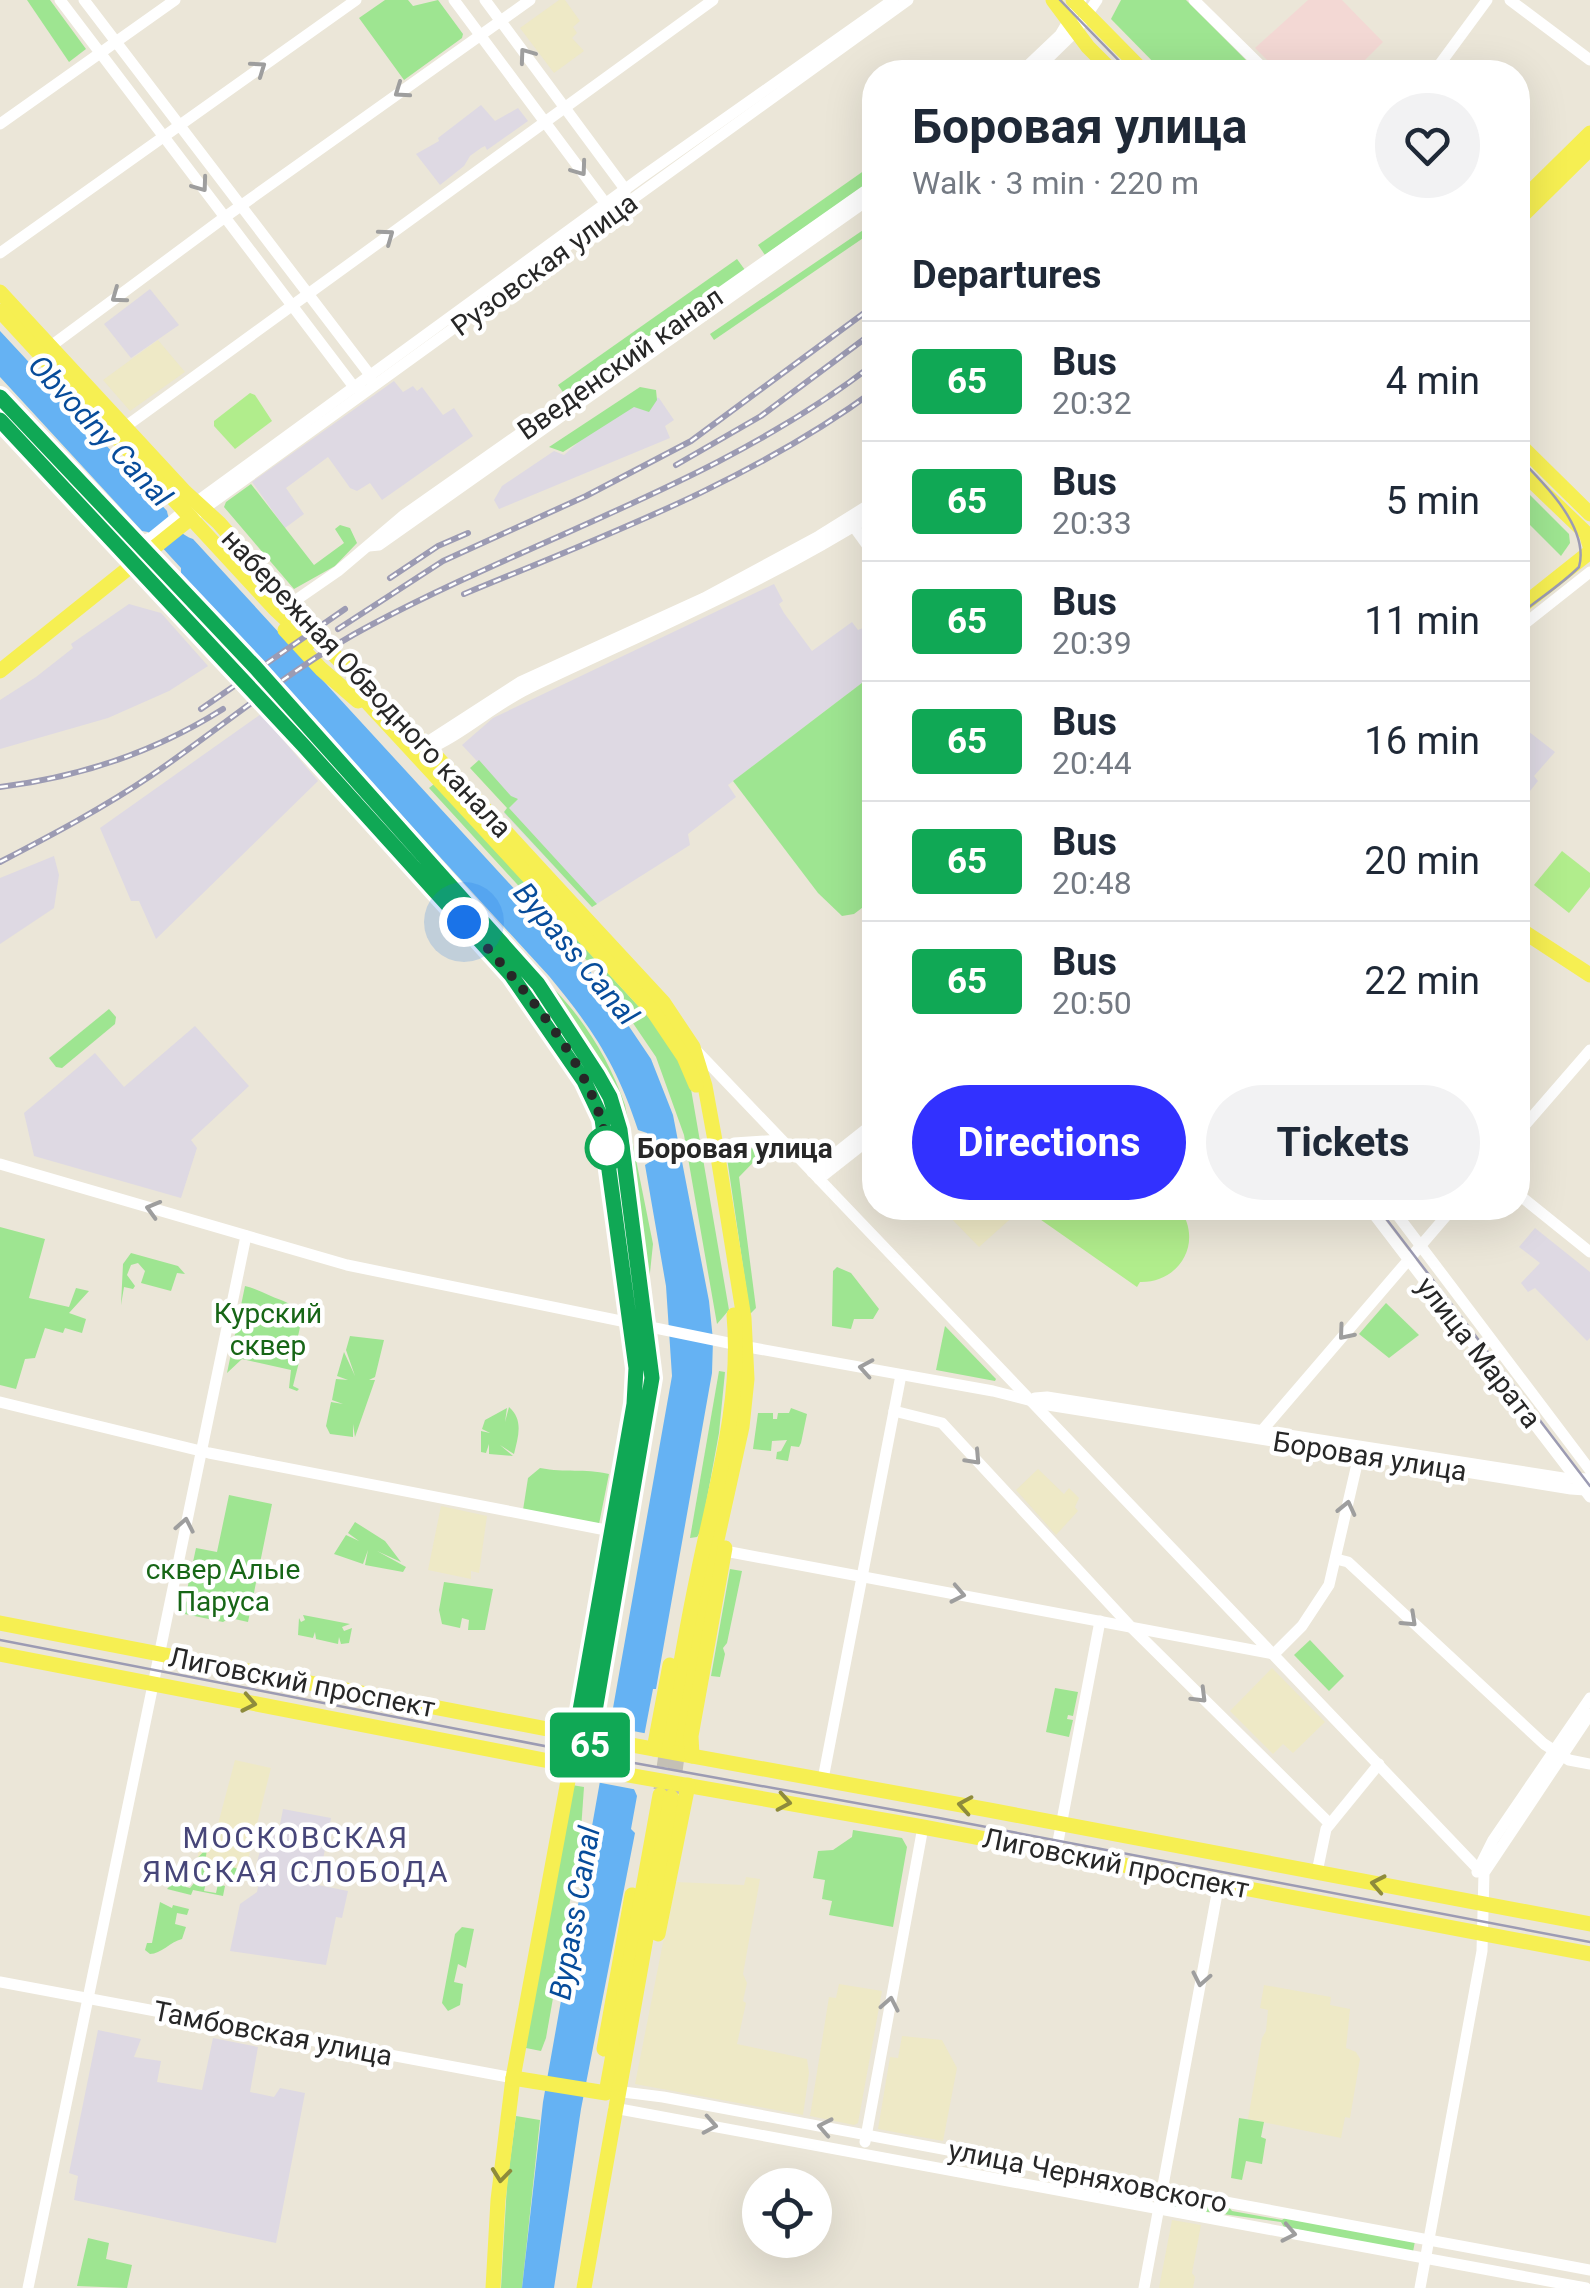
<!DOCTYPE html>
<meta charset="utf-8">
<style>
:root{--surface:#fff;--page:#f2f2f3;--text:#1f2937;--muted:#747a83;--line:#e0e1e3;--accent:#3231ff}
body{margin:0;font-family:Roboto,sans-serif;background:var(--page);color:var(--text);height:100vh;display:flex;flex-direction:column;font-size:38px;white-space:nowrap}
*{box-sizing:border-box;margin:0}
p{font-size:32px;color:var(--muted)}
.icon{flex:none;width:55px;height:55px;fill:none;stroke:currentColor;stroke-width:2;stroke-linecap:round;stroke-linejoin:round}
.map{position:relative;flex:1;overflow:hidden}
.sheet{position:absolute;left:862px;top:60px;width:668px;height:1160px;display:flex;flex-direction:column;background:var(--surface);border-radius:40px;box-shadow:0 10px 40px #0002}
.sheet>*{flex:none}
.badge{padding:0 20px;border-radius:8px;font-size:35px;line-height:65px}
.tools{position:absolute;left:742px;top:2168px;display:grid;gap:20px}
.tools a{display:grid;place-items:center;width:90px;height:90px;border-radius:50%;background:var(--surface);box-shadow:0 10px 40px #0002;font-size:50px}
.you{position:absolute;width:50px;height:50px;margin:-25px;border:8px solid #fff;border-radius:50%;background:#1a73e8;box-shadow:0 0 0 15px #1a73e833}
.map>.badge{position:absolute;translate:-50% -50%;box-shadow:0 0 0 5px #fff}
h2{padding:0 50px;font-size:38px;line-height:90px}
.round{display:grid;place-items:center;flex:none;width:105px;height:105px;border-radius:52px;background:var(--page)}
.head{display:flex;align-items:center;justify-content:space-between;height:170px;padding:0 50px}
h1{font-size:48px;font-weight:700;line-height:75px}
.button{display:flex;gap:20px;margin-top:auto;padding:20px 50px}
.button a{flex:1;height:115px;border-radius:60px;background:var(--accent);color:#fff;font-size:40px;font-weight:700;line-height:115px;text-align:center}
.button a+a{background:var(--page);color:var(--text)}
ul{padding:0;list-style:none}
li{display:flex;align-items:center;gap:30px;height:120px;padding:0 50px;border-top:2px solid var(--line)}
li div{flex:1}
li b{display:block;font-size:38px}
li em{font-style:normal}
li .badge{min-width:110px;font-weight:700;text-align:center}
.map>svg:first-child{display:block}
.industrial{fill:#ded9e3}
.education{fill:#eee9c6}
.medical{fill:#f3d8d4}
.green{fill:#9ee591}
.pitch{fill:#b1ed8c}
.water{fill:#65b2f3}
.pier{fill:#ebe6d8}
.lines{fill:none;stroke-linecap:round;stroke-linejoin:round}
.major-tunnel{stroke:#c4c0b5;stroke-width:15;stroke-dasharray:15 8;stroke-linecap:butt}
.minor{stroke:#fff;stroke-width:11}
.major{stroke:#f6ef52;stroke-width:15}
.tram{stroke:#9c9bb3;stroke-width:2.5}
.rail-casing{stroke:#9c9bb3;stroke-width:6}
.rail{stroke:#fff;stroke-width:2.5;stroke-dasharray:8;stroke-linecap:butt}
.oneway{stroke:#9e9e9e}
.oneway2{stroke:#8e8b3c}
.line-casing{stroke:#fff;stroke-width:22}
.line{stroke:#10a855;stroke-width:15}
.walk{stroke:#272727;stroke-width:10;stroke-dasharray:0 18}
.stop-dot{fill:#fff;stroke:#10a855;stroke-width:5}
.labels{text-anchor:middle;stroke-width:9;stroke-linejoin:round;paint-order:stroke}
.street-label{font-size:28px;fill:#272727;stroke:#fff}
.stop-label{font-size:28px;font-weight:bold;fill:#272727;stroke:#fff;text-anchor:start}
.park-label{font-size:28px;fill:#176616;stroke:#fff}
.water-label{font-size:30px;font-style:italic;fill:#074c9b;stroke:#fff}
.neighbourhood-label{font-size:30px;letter-spacing:2.5px;fill:#474679;stroke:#fff}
</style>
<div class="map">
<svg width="1590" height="2288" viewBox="0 0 1590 2288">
<rect width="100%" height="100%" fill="#ebe6d8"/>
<g class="industrial">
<path d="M481,105l14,16 23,-13 10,13 -41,29 -2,-4 -4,2 -11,8 -6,10 -24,19 -24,-31 23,-13 -1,-3z"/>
<path d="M150,289l29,36 -48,33 -27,-34z"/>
<path d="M394,381l9,11 10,-6 4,5 5,-4 21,28 11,-7 19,28 -91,64 -12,-17 -13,8 -7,-3 -22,-31 -42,31 18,26 -19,14 -33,-46z"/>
<path d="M643,395l16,3 15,22 -9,6 5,12 -171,71 -5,-9 8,-14 52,-35 10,4 40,-36z"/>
<path d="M774,584l9,17 -4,3 5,9 28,38 40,-29 6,8 5,-2 12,16v29l-147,112 8,12 -48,37 2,11 -98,62 -88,-94 11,-11 -53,-57 31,-27z"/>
<path d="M129,604l32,9 47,53 -39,25 -61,27 -108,31v-49l36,-23 37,-29 -2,-4z"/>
<path d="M261,714l57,67 -162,158 -17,-38h-8l-31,-73z"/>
<path d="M1524,728l31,24 -21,24 4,5 -8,10 -9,-6 -3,5v-54z"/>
<path d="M54,856l5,19 -5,33 -54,36v-66z"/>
<path d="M195,1026l54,60 -58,54 6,8 -16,50 -147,-42 -10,-43 71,-60 29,34z"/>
<path d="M1535,1228l55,44v66l-3,3 -52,-53 -7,4 -7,-9 19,-20 -21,-16z"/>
<path d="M283,1809l48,9 -13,67 30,6 -6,27 -6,-1 -10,48 -96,-14 10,-47 17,-12 5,-25 -6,-1 7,-26h4l2,-6 9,1z"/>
<path d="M98,2030l43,9 -7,18 27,4 -4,21 45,8 11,-52 45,9 -8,45 24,5 6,-9 25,5 -29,150 -202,-43 4,-24 -9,-3z"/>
</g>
<g class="education">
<path d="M559,0h6l15,21 -7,6 4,6 -5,5 12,13 -30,22 -34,-45z"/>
<path d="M158,340l27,32 -55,39 -27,-31z"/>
<path d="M941,1208h71l5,5 -38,34z"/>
<path d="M1038,1469l26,25 5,-6 10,10 -4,9 3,4 -22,24 -40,-45z"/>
<path d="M441,1506l46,10 -8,57 -8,-2v8l-43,-9z"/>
<path d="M1272,1668l53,54 -32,31 -10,-9 -10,10 -43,-43z"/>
<path d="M235,1760l36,8 -28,112 -49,-8 10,-45 13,1z"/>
<path d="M746,1877l14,2 -17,95 4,9 -4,18 3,2 -9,41 70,15 2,14 -6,42 -168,-31 40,-202 69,3z"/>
<path d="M839,1984l43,7 -24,132 -4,2 -44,-9 19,-119 7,1z"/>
<path d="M1264,1985l67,12 -1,8 20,4 -4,39 10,4 4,7 -10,59 -5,-1 -4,21 -93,-19 14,-81 4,-7 2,-21 -8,-2z"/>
<path d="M902,2036l40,4 15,28 -14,73 -65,-12 12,-72 8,1z"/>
<path d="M1172,2220l29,5 -9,48 3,4 -2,11h-34z"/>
</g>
<path class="medical" d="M1308,0h34l41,42 -30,30h-74l-24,-24z"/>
<g class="green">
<path d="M27,0h23l36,49 -17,13z"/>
<path d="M385,0h23l5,6 25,-6 25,34 -1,4 -58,42 -45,-62z"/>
<path d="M1121,0h65l72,72h-95l-52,-53z"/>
<path d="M875,163v15l-110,77 -7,-10z"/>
<path d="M875,222v8l-161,110 -4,-6z"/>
<path d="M737,259l8,11 -180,125 -7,-10z"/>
<path d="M640,387l16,3 1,10 -8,12 -15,-5 -71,45 -14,-5z"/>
<path d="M1518,483l51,51 1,9 -9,13 -43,-43z"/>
<path d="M251,484l63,81 30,-22 -9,-14 5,-4 10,3 7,15 -22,23 -41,23 -70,-82 2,-5z"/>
<path d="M875,673v225l-21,16 -12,2 -24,-23 -85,-112z"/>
<path d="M479,760l32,36 7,3 -9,9 88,96 -5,3 -88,-95 3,-4 -37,-40z"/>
<path d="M434,784l219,238 20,27 18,40 38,221 -12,14 -33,-189 -28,-78 -55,-81 -172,-188z"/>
<path d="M552,987c32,32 58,74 73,118l28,139 -4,38 -26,-177z"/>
<path d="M109,1009l7,8 -1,7 -53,44 -6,-1 -7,-9z"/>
<path d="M768,1147l-29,30 17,131 -6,6 -23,-156 6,-8z"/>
<path d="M0,1227l45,12 -16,59 40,9 7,-19 13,3 -20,22 17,6 -4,14 -17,-5 -2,5 -18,-5 -10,30 -10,1 -9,30 -16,-4z"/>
<path d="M131,1253l47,13 7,8 -8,-1 -6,18 -30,-8 4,-12 -7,-8 -7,2 -4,10 8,11 -2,3 -9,-2 -3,18 2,-41z"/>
<path d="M837,1267l14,6 28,36 -6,10h-19l-3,10 -19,-3 1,-55z"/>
<path d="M245,1286c13,3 24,10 36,14 27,11 20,23 14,48l7,2 -9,36 6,3 -2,2 -8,-3 2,-18 -49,-11 -15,14z"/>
<path d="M1386,1303l33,32 -30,23 -30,-24z"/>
<path d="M945,1326l51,53 -1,2 -59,-11z"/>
<path d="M350,1336l34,4 -9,37 -6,3h6l-20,57 -2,-13v13l-23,-3 -4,-8 5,-24 12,2 -11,-4 4,-21 12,1 -11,-4 7,-24 11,24 -9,-26z"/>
<path d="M719,1371l6,1 -6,61 -18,98 -4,6 -7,1z"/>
<path d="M509,1407c15,13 9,30 5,47l-14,-9 13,11 -24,-2v-10l-3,9 -5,-1v-21l9,2 -8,-4 3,-9 22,-12 -2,14z"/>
<path d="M791,1408l16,6 -6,29 -2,4 -8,-1 -3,15 -12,-2 1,-7 4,-1 6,-11 -15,1 -1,10 -18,-2 5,-36h15v6h4l1,-6h11z"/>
<path d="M540,1468c26,5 43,0 69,6l-10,50 -76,-14 5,-32z"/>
<path d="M229,1495l43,9 -24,118 -18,-4 -7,4 -43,-9 11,-19 -4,-4 9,-42 21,4z"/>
<path d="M355,1522l30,19 16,21 -24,-11 29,16 -3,5 -38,-7 3,-15 -5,14 -29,-10 12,-19 13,6 -11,-8z"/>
<path d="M730,1569l12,2 -15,72 -4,5 2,6 -5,23 -9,-1z"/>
<path d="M444,1582l49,7 -8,41h-17l1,-10 -7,-2 -2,10 -18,-4 -3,-14z"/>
<path d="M303,1615l47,9 -8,3 2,4 8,-3 -3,15 -8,1 -2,-7 -1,7 -22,-5 -1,-7 -2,6 -15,-3 1,-17 2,4 4,-2z"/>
<path d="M1310,1640l34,36 -15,15 -35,-36z"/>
<path d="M1055,1688l23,4 -5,24 -5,-1 -1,4 6,1 -4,17 -23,-5z"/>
<path d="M572,1785l12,2 -4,57 -34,194 -5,13 -15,-3 1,-9z"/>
<path d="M853,1830l49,8 5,9 -14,80 -64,-12 3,-14 -10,-2 3,-19 -12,-2 5,-27 15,-1 19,-13z"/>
<path d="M207,1848l-3,25 26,4 1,-9 -15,-2v-4l29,9 1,9 -12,5 -11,-6 -16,-1 -3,13 12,2 2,-9 7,2 -2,10 -30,-6 -2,5 -24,-6 19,-20 3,6 -7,6 4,6 4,1 4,-5 -4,-17z"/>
<path d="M160,1902l12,6 1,-3 16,4 -2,6 -10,-2 -2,11 11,3 -4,12c-12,3 -21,15 -32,15l-5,-4 2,-7h5z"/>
<path d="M462,1927l12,2 -8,39 -8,-4 -4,18 9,2 -3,21 -12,6 -6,-8 13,-69z"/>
<path d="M516,2116l24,4 -18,168h-21l6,-104z"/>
<path d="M1239,2118l25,4 -3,15 5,2 -4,25 -16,-3 -4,19 -11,-2z"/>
<path d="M1175,2196l54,11 3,4 50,9 4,-3 129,24 -2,11 -129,-25 -3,-5 -109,-15z"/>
<path d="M88,2238l21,5 -3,16 26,6 -5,23 -50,-2z"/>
</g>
<g class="pitch">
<path d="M250,393l5,2 17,26 -37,28 -21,-23v-5z"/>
<path d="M1562,851l28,22v14l-21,26 -35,-28z"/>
<path d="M1024,1208h155c25,33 1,75 -39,74l-3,5z"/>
</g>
<path class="water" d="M0,331l167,180c1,11 16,25 26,28l404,440 54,80 22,56 36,186 4,39 -1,33 -56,316h-3l-19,100 3,7 -6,33 4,4 -54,276 -27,179h-32l21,-186 129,-726 -6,-90 -21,-121 6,-4 -4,-28 -9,-3c-21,-65 -46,-102 -89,-154l-368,-402v-6l-33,-36 -6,-1 -142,-154z"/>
<path class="pier" d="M606,1726l43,8 -11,56 -42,-8z"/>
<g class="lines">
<g class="major-tunnel">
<path d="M661,1790l7,-50"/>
<path d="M672,1793l7,-51"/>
</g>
<g class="minor">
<path d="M60,0l294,387 6,1"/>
<path d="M84,0l286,375v5"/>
<path d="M454,0l152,204 6,1"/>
<path d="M485,0l140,189v5"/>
<path d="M1194,0l73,72"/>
<path d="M1510,0l80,60"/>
<path d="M1021,72l39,-37 21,-35"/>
<path d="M1034,72l42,-41 21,-31"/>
<path d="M1434,72l53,-72"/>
<path d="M0,124l175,-124"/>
<path d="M0,253l356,-253"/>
<path d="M51,346l174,-129 305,-217"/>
<path d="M125,427l588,-427"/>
<path d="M198,513l710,-513"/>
<path d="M854,523v4l21,29"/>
<path d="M137,544l15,-7 32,-26 458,-334 251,-177"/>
<path d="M369,546l10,-1 496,-350"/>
<path d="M286,607l52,-36 66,-56 471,-331"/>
<path d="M1518,629l72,-57"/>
<path d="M421,746l99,-64 184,-84 115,-62 56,-35"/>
<path d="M424,751c37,-15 68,-45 105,-63 117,-56 236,-105 346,-175"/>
<path d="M693,1047l784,821"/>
<path d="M1518,1133l72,-83"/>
<path d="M718,1157l16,-14 47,-3"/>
<path d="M0,1164l347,101 401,82 245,44 55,14 523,84 14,1 5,-5"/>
<path d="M812,1172l63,-50"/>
<path d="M819,1179l56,-44"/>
<path d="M1518,1194l72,58"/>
<path d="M1369,1208l221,289"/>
<path d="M1392,1208l198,262"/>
<path d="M1035,1398l12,-1 516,81 27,1"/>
<path d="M0,1402l209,51 402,78"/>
<path d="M894,1411l48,12 189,204 199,197"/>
<path d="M1259,1434l194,-226"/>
<path d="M725,1551l549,103"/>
<path d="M1336,1559l12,3 196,182 25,16 21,4"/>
<path d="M1274,1654l28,-28 27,-41 31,-134"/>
<path d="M823,1779l78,-404"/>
<path d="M1056,1852l44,-231"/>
<path d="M1317,1872l9,-43 53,-65"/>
<path d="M1477,1872l16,-32 97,-142"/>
<path d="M0,1982l513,96"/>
<path d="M615,2091l48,6 927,173"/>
<path d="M614,2108l972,180"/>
<path d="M865,2142l58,-315"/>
<path d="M28,2288l218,-1052"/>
<path d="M1144,2288l75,-405"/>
<path d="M1420,2288l62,-337 2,-78 106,-159"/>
</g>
<g class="major">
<path d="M1053,0l35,47 25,25"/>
<path d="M1073,0l71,72"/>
<path d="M1518,204l72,-71"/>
<path d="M1518,220l72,-71"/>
<path d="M0,292l185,200 34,31 118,135 86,84 165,179 75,81 30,45 12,39 13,71 26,161 3,61 -5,48 -33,149 -30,166"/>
<path d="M0,311l274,297 36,34"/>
<path d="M0,397l255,270 283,317 59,90 12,23 10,33 33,248 -61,360"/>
<path d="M0,420l303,325 208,230 27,35 47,71 17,38 33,232 1,37 -36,220 -87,470 -15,122 -5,88"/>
<path d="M1518,443l72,71"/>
<path d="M1518,468l68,65 4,13"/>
<path d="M1518,609l72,-57"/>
<path d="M285,630l36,39 37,32"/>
<path d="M0,671l191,-153"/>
<path d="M354,688l299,323 31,46 12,28"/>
<path d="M1518,928l72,47"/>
<path d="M0,1623l604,117 385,70 601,114"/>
<path d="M0,1654l549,107 374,66 667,127"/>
<path d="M668,1740c9,-56 18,-111 30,-167 17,-85 44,-170 36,-258"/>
<path d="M654,1749l16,-84"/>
<path d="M692,1756l-1,-20 34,-188"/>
<path d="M658,1934l30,-149"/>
<path d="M604,2049l28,-154"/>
<path d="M513,2078l93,15 54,-298"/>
<path d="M584,2288l87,-491"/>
</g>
<g class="tram">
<path d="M1060,0l70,72"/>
<path d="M1518,457c25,25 72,71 61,110 -18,18 -42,33 -61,49"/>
<path d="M1378,1208l212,278"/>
<path d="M0,1640l601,117 338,61 651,124"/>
</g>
<g class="rail-casing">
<g id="rail">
<path d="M676,465l85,-49 114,-85"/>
<path d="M390,578l48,-32 30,-13"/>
<path d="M464,594c140,-58 288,-113 411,-204"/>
<path d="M338,629l105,-68 143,-65 105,-55 184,-136"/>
<path d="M201,709l144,-100"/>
<path d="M0,787c80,-10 155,-35 223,-78"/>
<path d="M0,862c52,-27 103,-54 152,-87 72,-49 141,-109 219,-150 167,-89 353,-144 504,-262"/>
</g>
</g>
<use href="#rail" class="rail"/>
</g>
<defs><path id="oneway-chevron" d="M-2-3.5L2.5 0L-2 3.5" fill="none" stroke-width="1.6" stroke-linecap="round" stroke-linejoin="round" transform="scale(2.5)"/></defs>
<g class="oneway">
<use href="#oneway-chevron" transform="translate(526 55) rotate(-126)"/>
<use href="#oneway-chevron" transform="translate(259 68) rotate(-35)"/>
<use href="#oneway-chevron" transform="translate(401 91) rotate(145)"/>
<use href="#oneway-chevron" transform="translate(580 169) rotate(54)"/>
<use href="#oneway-chevron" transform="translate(201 185) rotate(54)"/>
<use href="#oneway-chevron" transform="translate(387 236) rotate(-36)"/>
<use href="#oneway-chevron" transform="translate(118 296) rotate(144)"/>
<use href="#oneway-chevron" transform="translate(153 1209) rotate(-164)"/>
<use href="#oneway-chevron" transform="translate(1345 1333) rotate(130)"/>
<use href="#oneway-chevron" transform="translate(866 1368) rotate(-170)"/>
<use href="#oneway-chevron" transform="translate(974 1458) rotate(47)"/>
<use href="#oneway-chevron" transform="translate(1347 1508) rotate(-77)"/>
<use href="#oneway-chevron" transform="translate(185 1525) rotate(-79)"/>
<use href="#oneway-chevron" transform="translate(958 1594) rotate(11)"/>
<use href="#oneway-chevron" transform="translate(1410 1620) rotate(43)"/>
<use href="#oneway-chevron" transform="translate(1200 1696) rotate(45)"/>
<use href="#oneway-chevron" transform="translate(1201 1979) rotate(101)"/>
<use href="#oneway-chevron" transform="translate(890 2004) rotate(-79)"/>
<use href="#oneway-chevron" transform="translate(710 2125) rotate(10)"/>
<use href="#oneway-chevron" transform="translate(825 2127) rotate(-169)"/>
<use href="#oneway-chevron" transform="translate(1289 2233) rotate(11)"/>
</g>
<g class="oneway2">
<use href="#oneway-chevron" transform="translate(249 1703) rotate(11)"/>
<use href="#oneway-chevron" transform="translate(784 1802) rotate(10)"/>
<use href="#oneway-chevron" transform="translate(965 1805) rotate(-170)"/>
<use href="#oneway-chevron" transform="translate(1378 1884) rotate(-169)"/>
<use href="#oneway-chevron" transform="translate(501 2175) rotate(96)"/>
</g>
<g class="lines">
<g class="line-casing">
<path id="line" d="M0,397l255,270 283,317 59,90 13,23 10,33 32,248 -64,374 -15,-2 61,-346 2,-36 -34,-249 -18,-38 -73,-106 -208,-230 -303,-325"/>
</g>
<use href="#line" class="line"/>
<path class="walk" d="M464,922c55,61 134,147 143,226"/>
</g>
<circle class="stop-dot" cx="607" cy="1148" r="20"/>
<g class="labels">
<g class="street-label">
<text transform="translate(544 264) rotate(-36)" y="10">Рузовская улица</text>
<text transform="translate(620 363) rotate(-35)" y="10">Введенский канал</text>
<text transform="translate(367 683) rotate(47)" y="10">набережная Обводного канала</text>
<text transform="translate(1479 1352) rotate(52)" y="10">улица Марата</text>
<text transform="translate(1370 1456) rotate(9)" y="10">Боровая улица</text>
<text transform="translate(302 1682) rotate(11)" y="10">Лиговский проспект</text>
<text transform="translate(1116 1863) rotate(11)" y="10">Лиговский проспект</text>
<text transform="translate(273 2033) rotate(11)" y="10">Тамбовская улица</text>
<text transform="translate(1088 2176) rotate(11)" y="10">улица Черняховского</text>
</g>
<g class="stop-label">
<text x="637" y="1158">Боровая улица</text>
</g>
<g class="park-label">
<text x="268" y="1323">Курский<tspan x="268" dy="32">сквер</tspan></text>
<text x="223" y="1579">сквер Алые<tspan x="223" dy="32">Паруса</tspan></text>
</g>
<g class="water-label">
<text transform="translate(100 431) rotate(47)" y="10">Obvodny Canal</text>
<text transform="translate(576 954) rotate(50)" y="10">Bypass Canal</text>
<text transform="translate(575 1913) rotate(-80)" y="10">Bypass Canal</text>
</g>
<g class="neighbourhood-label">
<text x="296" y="1848">МОСКОВСКАЯ<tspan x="296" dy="34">ЯМСКАЯ СЛОБОДА</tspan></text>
</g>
</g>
</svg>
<div class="tools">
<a><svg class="icon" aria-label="locate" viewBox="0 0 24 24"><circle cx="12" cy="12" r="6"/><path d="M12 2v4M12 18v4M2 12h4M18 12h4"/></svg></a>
</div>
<div class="you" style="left:464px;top:922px"></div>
<b class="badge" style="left:590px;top:1745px;background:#10a855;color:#fff">65</b>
<section class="sheet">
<div class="head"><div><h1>Боровая улица</h1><p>Walk · 3 min · 220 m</p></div><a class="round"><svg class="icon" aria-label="heart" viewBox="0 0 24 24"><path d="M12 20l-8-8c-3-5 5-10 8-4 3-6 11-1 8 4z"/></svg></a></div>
<h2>Departures</h2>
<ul>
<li><span class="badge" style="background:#10a855;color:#fff">65</span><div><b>Bus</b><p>20:32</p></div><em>4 min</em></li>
<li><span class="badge" style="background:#10a855;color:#fff">65</span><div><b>Bus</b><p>20:33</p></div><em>5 min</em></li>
<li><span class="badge" style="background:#10a855;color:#fff">65</span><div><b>Bus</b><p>20:39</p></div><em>11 min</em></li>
<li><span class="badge" style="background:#10a855;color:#fff">65</span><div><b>Bus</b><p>20:44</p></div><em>16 min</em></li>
<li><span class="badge" style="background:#10a855;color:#fff">65</span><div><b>Bus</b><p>20:48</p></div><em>20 min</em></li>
<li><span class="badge" style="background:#10a855;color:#fff">65</span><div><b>Bus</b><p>20:50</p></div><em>22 min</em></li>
</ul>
<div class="button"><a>Directions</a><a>Tickets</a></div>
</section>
</div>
